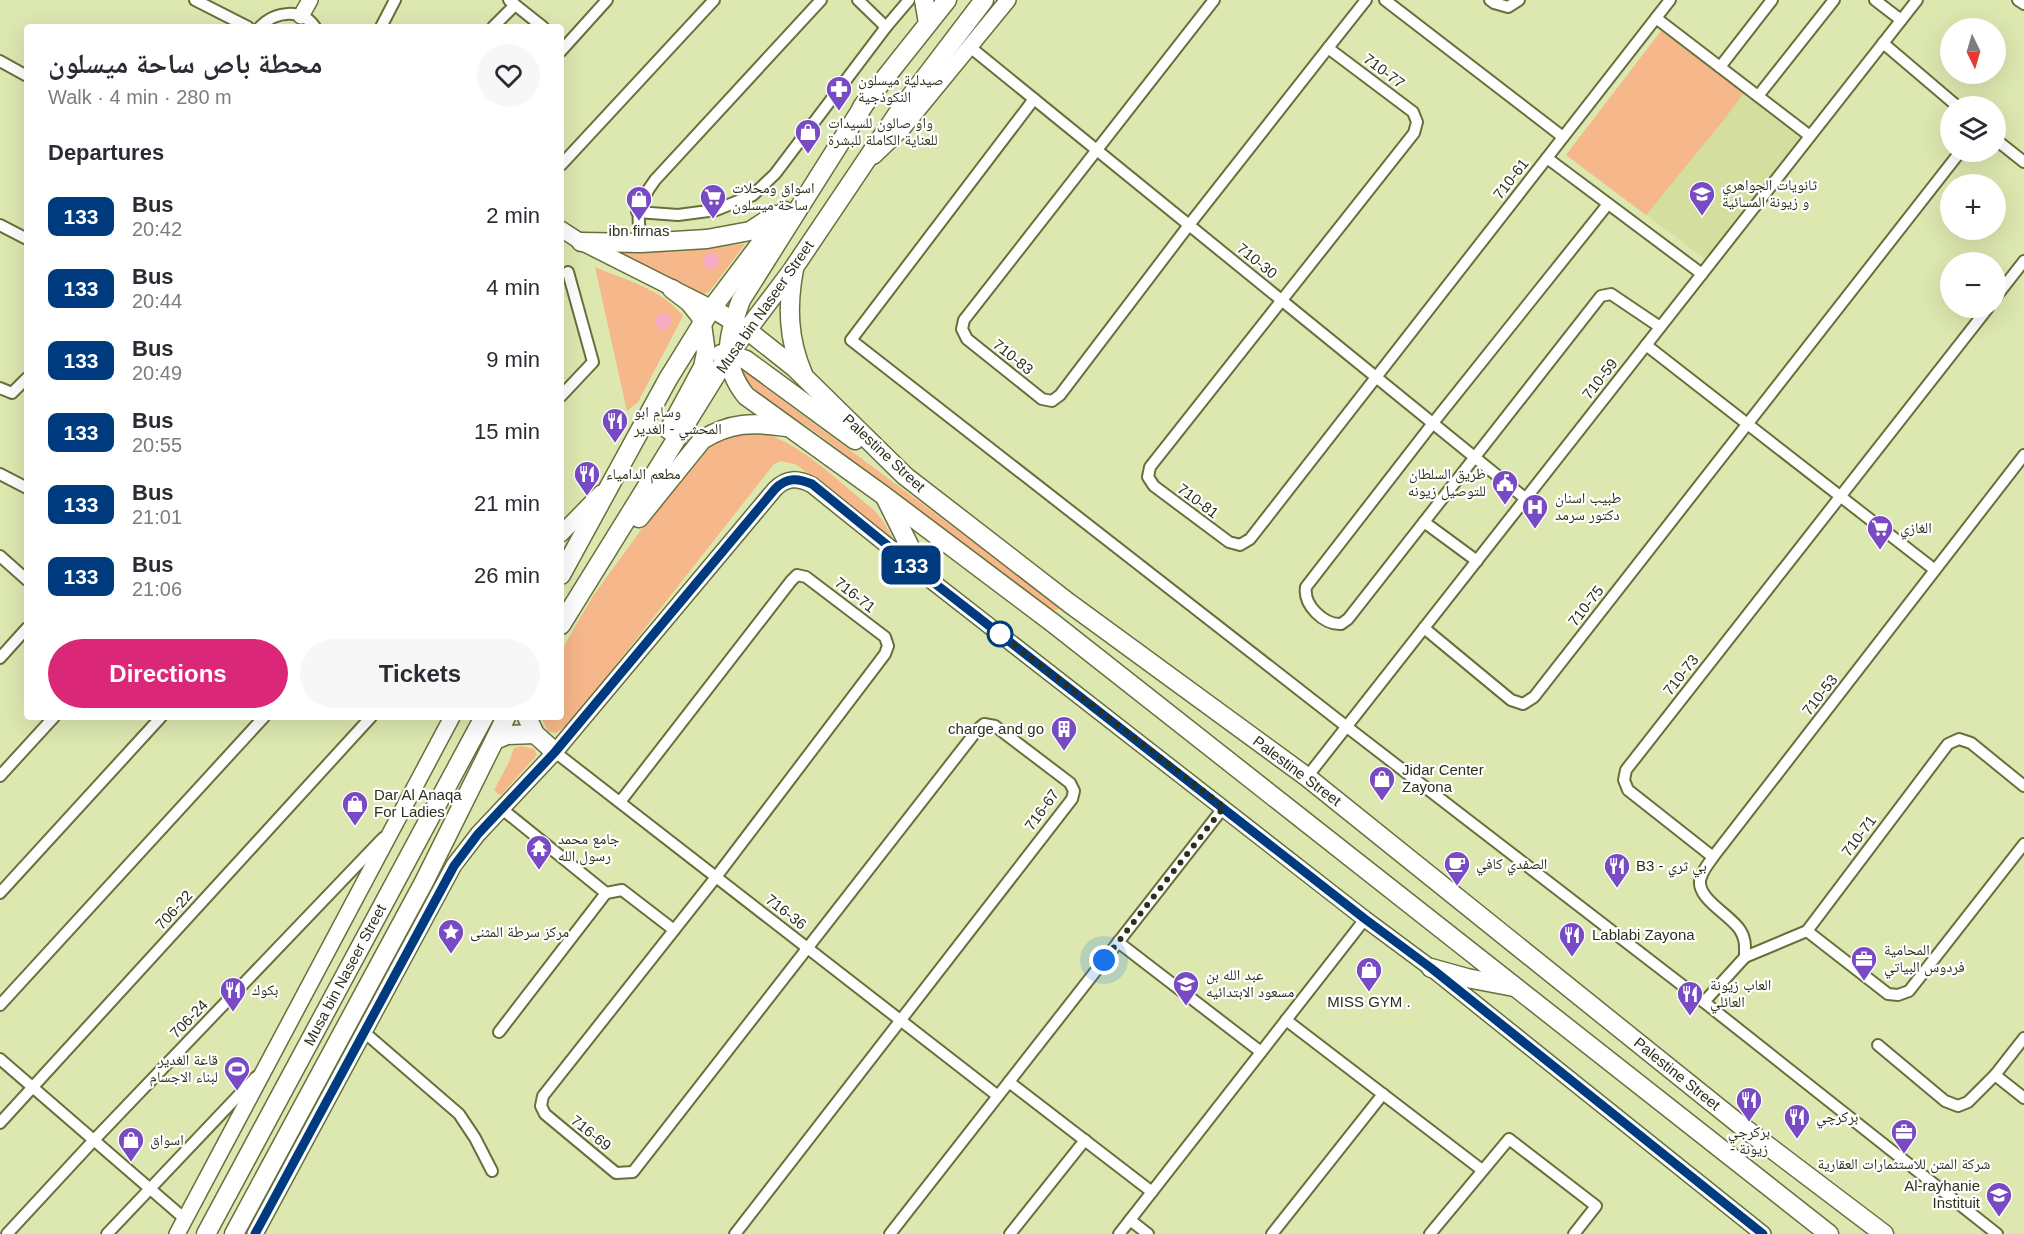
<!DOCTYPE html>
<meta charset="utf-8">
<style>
:root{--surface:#fff;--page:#f7f7f7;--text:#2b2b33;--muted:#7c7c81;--accent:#db2777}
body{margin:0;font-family:Helvetica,"Noto Naskh Arabic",sans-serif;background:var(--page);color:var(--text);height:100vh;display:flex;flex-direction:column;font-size:22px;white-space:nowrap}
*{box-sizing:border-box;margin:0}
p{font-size:20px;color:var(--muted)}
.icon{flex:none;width:33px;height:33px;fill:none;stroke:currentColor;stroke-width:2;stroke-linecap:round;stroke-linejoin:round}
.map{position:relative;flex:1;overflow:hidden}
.drawer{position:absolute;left:24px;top:24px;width:540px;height:696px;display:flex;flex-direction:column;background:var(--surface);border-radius:6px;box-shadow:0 6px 24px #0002}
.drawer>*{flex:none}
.badge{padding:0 12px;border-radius:9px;font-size:21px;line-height:39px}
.needle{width:39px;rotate:175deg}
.tools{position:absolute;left:1940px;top:18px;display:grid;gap:12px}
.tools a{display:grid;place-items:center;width:66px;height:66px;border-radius:50%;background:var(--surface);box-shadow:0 6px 24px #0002;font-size:30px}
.you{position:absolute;width:30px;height:30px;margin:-15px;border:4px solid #fff;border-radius:50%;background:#1a73e8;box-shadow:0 0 0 9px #1a73e833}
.map>.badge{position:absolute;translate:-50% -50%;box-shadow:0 0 0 3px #fff}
h2{padding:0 24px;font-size:22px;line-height:54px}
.round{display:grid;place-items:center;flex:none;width:63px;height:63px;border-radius:32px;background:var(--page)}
.headline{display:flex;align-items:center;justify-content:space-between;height:102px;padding:0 24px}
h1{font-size:28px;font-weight:700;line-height:45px}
.action{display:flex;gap:12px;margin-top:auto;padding:12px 24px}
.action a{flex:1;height:69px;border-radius:36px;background:var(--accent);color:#fff;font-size:24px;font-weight:700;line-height:69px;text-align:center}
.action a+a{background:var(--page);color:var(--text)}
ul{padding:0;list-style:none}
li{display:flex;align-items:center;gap:18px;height:72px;padding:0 24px}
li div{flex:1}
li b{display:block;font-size:22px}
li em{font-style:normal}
li .badge{min-width:66px;font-weight:700;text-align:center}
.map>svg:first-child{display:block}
.built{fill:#d3de9f}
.green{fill:#f6b78a}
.water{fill:#faabc6}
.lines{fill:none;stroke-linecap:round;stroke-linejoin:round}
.street-casing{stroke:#67703c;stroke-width:14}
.secondary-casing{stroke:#67703c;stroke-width:18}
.primary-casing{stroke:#67703c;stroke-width:21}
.street{stroke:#fff;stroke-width:10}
.secondary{stroke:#fff;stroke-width:15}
.primary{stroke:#fff;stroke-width:18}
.line-casing{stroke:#fff;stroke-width:14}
.line{stroke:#003b80;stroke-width:9}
.walk{stroke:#2c301a;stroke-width:6;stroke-dasharray:0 10.8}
.stop-dot{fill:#fff;stroke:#003b80;stroke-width:3}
.labels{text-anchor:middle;stroke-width:4.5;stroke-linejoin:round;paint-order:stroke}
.street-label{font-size:15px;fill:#2c301a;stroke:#fff}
.poi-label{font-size:15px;fill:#2c301a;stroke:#fff;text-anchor:start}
</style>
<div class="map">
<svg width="2024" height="1234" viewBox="0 0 2024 1234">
<rect width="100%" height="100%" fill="#dde8b0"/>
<path class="built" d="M1661,31l145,103 -94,130 -146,-109z"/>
<g class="green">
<path d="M1661,31l84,60 -19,26 -80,98 -80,-60z"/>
<path d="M745,244l-36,48 -8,3 -14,-10 -69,-32z"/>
<path d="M595,267c30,13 67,22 88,49l-45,86 -11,9z"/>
<path d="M742,370l225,167 94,68 -2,4 -10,3c-77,-59 -154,-119 -231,-178 -29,-22 -58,-31 -77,-62z"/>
<path d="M758,432c39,7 84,53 116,78l9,11 10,17 -2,1 -5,-3 -89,-71 -16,-4 -7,3 -202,257 -16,12 -8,-2 -7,-14h20v-66l32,-55 79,-109 36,-40 20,-9z"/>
<path d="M522,746l12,3 3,6 -35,39 -3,1 -5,-5 15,-28 5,-14z"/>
</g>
<g class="water">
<circle cx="711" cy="261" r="8"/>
<circle cx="663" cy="321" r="8"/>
</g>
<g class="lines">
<g class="street-casing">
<g id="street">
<path d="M195,0l53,27"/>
<path d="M509,0l34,27"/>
<path d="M858,0l28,27"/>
<path d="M1214,0l-250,320 -2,9 5,10 75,60 10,2 8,-6 129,-170 139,-177 85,64 4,10 -3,11 -264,334 -2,10 6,9 75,56 11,3 10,-6 420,-539"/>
<path d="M1385,0l178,137"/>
<path d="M1490,0l4,3 14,4 11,-7"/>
<path d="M1875,0l26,20"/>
<path d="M2018,0l6,4"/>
<path d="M1656,18l154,118"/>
<path d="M260,27c15,-16 42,-19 55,0"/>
<path d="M381,27l14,-27"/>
<path d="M493,27l22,-22"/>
<path d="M1883,43l74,63"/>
<path d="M970,47l556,452"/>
<path d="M1328,48l38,-48"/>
<path d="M561,51l46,-51"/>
<path d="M0,61l27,15"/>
<path d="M1720,67l52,-67"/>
<path d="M1758,96l76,-96"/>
<path d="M1034,99l-183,241 496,387 357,275 293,232"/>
<path d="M1995,139l29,23"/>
<path d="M1547,158l155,116"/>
<path d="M561,165l153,-165"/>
<path d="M1608,204l-175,219 -127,164c-3,18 18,38 35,37l7,-5 253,-323 10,-2 49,33"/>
<path d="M637,212l41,3 38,-5 37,-15 22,-21 111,-147 23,-27"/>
<path d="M0,225l27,14"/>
<path d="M641,243c-4,-31 -5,-37 14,-63l166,-180"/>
<path d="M1995,298l29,-37"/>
<path d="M1646,345l289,225"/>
<path d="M0,388l12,5 15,-15"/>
<path d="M561,396l32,-34 -25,-90"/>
<path d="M0,474l27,14"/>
<path d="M1424,522l53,39"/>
<path d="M0,556l27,24"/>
<path d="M1424,628l87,72 12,4 11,-7 426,-545"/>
<path d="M0,658l27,-30"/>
<path d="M555,752l443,344"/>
<path d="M0,776l54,-59"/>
<path d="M1307,777l610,-777"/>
<path d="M2024,786l-53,-43 -12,-4 -11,5 -141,187 81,63 10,1 11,-4 115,-147"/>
<path d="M620,802l171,-221 6,-6 9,2 79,60 3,9 -3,8 -169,223 -173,219 -2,10 4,8 71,59 17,-1 345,-443 6,-5 11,2 75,57 4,8 -2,8 -337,435"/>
<path d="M502,809l104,84 16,-3 52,40"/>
<path d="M1713,857l-85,-67 -4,-10 2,-10 362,-462"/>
<path d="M0,893l161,-176"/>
<path d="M1118,942l143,110"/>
<path d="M1745,957c0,-10 1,-18 -5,-27 -9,-15 -47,-33 -39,-53 2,-7 8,-14 12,-20l311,-402"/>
<path d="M1704,1002l41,-45 62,-26"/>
<path d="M0,1005l264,-288"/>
<path d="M1286,1020l196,150"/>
<path d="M364,1032l95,82 16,24 17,33"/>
<path d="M499,1032l107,-139"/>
<path d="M2024,1038l-29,37 29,23"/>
<path d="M1878,1045l67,56 13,5 10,-4 27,-27"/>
<path d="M0,1059l185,160"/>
<path d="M1009,1082l143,110"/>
<path d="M0,1123l371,-406"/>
<path d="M1130,1220l18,14"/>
<path d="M7,1234l87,-94 289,-302"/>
<path d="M107,1234l149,-157"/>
<path d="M890,1234l334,-427"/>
<path d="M1010,1234l75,-94"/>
<path d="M1119,1234l246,-315"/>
<path d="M1272,1234l111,-140"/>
<path d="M1430,1234l79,-95 87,67 -22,28"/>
</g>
</g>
<g class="secondary-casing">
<g id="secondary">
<path d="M301,16l9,-16"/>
<path d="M874,156l29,-28 105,-128"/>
<path d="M561,229l20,13 131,66"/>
<path d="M561,534l40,-41"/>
<path d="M177,1234l275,-517"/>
<path d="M255,1234l199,-369 24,-31 77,-82 220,-263c12,-12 23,-11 37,-4l112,90 441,344 66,49 332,266"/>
</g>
</g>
<g class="primary-casing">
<g id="primary">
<path d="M924,0l4,23"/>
<path d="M869,97l-128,203c-13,35 -21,64 5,96l137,99 170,128 776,611"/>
<path d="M862,107l85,-107"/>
<path d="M581,242l60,1 66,-4 43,-8 25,-16"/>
<path d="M794,269c-7,37 -6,70 9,105"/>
<path d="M712,308l35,22 48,38 110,108 164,127 238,174 432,347 145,110"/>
<path d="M721,354h8l17,6 109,80"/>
<path d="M669,430l34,-63 3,-14 -5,-36 -12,-15 -17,-13"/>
<path d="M886,499l38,76"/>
<path d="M639,518l63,-78c28,-18 52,-18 84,-13"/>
<path d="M561,575l107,-196 44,-71 73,-97"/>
<path d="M561,625l168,-271 62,-82 107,-159 86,-113"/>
<path d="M527,717l8,17 20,18"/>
<path d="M495,740l12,-5 28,-1"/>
<path d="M1431,968l36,10 47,9"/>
<path d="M206,1234l278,-517"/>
<path d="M234,1234l190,-352 82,-165"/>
</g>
</g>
<use href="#street" class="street"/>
<use href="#secondary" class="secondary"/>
<use href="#primary" class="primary"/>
</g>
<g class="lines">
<g class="line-casing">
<path id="line" d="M255,1234l199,-368 24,-32 77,-82 220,-263c12,-12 23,-11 37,-5l112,91 441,344 66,49 332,266"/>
</g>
<use href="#line" class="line"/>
<path class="walk" d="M1000,634l-1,-1 225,174 -120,153"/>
</g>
<defs>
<g id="pharmacy-pin" transform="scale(1.35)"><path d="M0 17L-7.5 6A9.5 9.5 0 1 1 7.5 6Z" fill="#784ac3" stroke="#fff"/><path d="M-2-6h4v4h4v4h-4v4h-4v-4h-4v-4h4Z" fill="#fff"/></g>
<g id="shop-pin" transform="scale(1.35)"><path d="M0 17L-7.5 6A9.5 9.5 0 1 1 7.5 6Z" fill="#784ac3" stroke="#fff"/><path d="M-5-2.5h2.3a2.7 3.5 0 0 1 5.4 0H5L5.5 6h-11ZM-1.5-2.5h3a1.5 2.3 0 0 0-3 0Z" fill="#fff"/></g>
<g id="school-pin" transform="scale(1.35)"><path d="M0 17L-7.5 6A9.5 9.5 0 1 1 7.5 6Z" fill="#784ac3" stroke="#fff"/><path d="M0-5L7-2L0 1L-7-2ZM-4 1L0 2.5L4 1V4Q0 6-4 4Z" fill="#fff"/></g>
<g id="supermarket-pin" transform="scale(1.35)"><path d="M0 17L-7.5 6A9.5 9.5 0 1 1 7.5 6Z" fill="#784ac3" stroke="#fff"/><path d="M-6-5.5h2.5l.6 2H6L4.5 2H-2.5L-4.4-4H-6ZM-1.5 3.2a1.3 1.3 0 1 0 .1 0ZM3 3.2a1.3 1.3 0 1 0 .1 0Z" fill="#fff"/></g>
<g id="restaurant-pin" transform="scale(1.35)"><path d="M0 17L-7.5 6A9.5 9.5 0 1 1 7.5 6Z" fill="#784ac3" stroke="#fff"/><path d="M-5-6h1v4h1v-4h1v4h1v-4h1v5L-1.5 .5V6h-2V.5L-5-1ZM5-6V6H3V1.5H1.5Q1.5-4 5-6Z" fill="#fff"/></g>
<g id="civic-pin" transform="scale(1.35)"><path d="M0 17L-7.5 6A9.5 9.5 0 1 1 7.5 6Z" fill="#784ac3" stroke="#fff"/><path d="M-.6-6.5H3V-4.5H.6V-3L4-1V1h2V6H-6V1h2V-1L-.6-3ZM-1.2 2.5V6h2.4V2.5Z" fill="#fff"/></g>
<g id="hospital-pin" transform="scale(1.35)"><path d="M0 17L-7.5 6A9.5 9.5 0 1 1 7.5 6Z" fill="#784ac3" stroke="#fff"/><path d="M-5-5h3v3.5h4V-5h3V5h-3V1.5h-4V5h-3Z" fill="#fff"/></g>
<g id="building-pin" transform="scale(1.35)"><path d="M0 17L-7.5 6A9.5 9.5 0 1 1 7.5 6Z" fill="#784ac3" stroke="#fff"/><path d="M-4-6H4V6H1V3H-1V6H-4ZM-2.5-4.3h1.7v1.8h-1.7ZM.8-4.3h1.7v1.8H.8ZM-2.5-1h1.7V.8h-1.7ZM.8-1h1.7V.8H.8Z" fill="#fff"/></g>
<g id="temple-pin" transform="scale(1.35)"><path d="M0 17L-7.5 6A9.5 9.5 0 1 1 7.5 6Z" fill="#784ac3" stroke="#fff"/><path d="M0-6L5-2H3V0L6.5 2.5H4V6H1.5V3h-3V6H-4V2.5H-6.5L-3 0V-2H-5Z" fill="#fff"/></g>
<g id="cafe-pin" transform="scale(1.35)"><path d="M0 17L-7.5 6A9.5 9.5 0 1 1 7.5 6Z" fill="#784ac3" stroke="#fff"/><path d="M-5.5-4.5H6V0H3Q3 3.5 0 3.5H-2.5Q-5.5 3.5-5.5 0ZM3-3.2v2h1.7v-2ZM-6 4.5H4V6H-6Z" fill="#fff"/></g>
<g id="sight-pin" transform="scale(1.35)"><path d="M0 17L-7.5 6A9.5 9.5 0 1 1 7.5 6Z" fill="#784ac3" stroke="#fff"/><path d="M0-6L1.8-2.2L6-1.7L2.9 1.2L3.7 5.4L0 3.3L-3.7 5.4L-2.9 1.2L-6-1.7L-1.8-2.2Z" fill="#fff"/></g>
<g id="office-pin" transform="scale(1.35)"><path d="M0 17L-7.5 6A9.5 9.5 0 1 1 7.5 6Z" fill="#784ac3" stroke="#fff"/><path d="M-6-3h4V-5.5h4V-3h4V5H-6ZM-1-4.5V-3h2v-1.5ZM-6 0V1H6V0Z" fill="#fff"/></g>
<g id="stadium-pin" transform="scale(1.35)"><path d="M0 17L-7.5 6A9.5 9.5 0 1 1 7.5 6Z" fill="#784ac3" stroke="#fff"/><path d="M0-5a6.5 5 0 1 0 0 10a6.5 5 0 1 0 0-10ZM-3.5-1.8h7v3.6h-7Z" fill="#fff"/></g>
</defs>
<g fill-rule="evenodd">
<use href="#pharmacy-pin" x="839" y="89"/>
<use href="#shop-pin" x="808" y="132"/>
<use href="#school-pin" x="1702" y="194"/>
<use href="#supermarket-pin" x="713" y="197"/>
<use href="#shop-pin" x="639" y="199"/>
<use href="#restaurant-pin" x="615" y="421"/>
<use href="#restaurant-pin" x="587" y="474"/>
<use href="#civic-pin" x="1505" y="483"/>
<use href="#hospital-pin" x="1535" y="507"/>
<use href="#supermarket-pin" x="1880" y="528"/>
<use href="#building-pin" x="1064" y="729"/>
<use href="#shop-pin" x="1382" y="779"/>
<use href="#shop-pin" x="355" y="804"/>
<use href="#temple-pin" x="539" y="848"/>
<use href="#cafe-pin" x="1457" y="864"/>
<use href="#restaurant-pin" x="1617" y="866"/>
<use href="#sight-pin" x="451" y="932"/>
<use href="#restaurant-pin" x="1572" y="935"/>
<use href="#office-pin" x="1864" y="959"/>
<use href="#shop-pin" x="1369" y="970"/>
<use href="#school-pin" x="1186" y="984"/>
<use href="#restaurant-pin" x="233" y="990"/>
<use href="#restaurant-pin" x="1690" y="994"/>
<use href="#stadium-pin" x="237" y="1069"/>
<use href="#restaurant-pin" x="1749" y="1100"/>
<use href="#restaurant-pin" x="1797" y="1117"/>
<use href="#office-pin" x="1904" y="1132"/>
<use href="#shop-pin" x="131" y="1140"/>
<use href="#school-pin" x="1999" y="1195"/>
</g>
<circle class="stop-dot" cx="1000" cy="634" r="12"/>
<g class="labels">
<g class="street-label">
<text transform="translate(1384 71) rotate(37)" y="5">710-77</text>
<text transform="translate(1511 179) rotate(-52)" y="5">710-61</text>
<text transform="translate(1257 261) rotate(39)" y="5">710-30</text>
<text transform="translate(765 307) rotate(-55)" y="5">Musa bin Naseer Street</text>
<text transform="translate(1013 357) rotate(39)" y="5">710-83</text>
<text transform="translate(1600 379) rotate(-52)" y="5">710-59</text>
<text transform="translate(884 453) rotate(43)" y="5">Palestine Street</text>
<text transform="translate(1198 501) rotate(37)" y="5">710-81</text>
<text transform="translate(855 595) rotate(38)" y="5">716-71</text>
<text transform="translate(1586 606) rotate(-52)" y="5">710-75</text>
<text transform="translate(1681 675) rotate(-52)" y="5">710-73</text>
<text transform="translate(1820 695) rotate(-52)" y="5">710-53</text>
<text transform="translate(1297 771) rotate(37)" y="5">Palestine Street</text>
<text transform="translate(1042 810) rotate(-54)" y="5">716-67</text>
<text transform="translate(1859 836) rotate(-53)" y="5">710-71</text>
<text transform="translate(174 910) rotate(-48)" y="5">706-22</text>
<text transform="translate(786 912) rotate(38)" y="5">716-36</text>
<text transform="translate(345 975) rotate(-62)" y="5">Musa bin Naseer Street</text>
<text transform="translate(189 1019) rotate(-46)" y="5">706-24</text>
<text transform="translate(1677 1074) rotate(39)" y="5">Palestine Street</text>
<text transform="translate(591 1133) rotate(39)" y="5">716-69</text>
</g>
<g class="poi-label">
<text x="858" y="85">صيدلية ميسلون<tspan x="858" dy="17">النكوذجية</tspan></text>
<text x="828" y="128">واو صالون للسيدات<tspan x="828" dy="17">للعناية الكاملة للبشرة</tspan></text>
<text x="1722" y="190">ثانويات الجواهري<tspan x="1722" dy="17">و زيونة المسائية</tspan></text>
<text x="732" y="193">اسواق ومحلات<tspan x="732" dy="17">ساحة ميسلون</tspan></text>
<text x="639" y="236" text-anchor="middle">ibn firnas</text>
<text x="634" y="417">وسام ابو<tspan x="634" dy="17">المحشي - الغدير</tspan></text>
<text x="606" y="479">مطعم الدامياء</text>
<text x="1486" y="479" text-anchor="end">طريق السلطان<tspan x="1486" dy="17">للتوصيل زيونه</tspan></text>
<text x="1555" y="503">طبيب اسنان<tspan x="1555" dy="17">دكتور سرمد</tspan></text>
<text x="1900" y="533">الغازي</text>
<text x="1044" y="734" text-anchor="end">charge and go</text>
<text x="1402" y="775">Jidar Center<tspan x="1402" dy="17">Zayona</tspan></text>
<text x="374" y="800">Dar Al Anaqa<tspan x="374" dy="17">For Ladies</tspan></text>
<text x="558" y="844">جامع محمد<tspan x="558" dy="17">رسول الله</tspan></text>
<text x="1476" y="869">الصفدي كافي</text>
<text x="1636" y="871">B3 - بي ثري</text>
<text x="470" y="937">مركز سرطة المثنى</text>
<text x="1592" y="940">Lablabi Zayona</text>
<text x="1884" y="955">المحامية<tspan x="1884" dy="17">فردوس البياتي</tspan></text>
<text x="1206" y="980">عبد الله بن<tspan x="1206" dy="17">مسعود الابتدائيه</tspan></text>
<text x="1710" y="990">العاب زيونة<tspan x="1710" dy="17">العائلي</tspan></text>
<text x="252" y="995">بكوك</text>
<text x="1369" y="1007" text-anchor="middle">MISS GYM .</text>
<text x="218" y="1065" text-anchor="end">قاعة الغدير<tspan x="218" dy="17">لبناء الاجسام</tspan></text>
<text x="1816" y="1122">بركرچي</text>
<text x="1749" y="1137" text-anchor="middle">بركرجي<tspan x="1749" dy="17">- زيونة</tspan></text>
<text x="150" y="1145">اسواق</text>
<text x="1904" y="1169" text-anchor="middle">شركة المتن للاستثمارات العقارية</text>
<text x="1980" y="1191" text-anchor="end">Al-rayhanie<tspan x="1980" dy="17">Instituit</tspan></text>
</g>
</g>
</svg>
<div class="tools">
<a><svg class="needle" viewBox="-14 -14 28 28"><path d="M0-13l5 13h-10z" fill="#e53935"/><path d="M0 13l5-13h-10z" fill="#7c7c81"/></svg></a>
<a><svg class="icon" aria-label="layers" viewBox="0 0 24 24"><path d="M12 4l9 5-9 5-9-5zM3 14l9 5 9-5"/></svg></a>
<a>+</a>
<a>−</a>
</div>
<div class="you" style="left:1104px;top:960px"></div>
<b class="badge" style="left:911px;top:565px;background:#003b80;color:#fff">133</b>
<section class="drawer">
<div class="headline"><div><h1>محطة باص ساحة ميسلون</h1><p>Walk · 4 min · 280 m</p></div><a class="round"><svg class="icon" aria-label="heart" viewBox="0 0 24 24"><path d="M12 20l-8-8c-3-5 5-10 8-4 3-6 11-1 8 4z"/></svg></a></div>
<h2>Departures</h2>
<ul>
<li><span class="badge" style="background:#003b80;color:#fff">133</span><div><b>Bus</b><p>20:42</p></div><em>2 min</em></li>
<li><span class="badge" style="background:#003b80;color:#fff">133</span><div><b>Bus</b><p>20:44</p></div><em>4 min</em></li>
<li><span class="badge" style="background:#003b80;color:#fff">133</span><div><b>Bus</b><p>20:49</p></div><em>9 min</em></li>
<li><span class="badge" style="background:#003b80;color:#fff">133</span><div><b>Bus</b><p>20:55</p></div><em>15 min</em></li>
<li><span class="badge" style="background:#003b80;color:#fff">133</span><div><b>Bus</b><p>21:01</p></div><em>21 min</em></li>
<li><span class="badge" style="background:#003b80;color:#fff">133</span><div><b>Bus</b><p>21:06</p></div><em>26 min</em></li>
</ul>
<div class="action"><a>Directions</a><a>Tickets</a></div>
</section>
</div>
